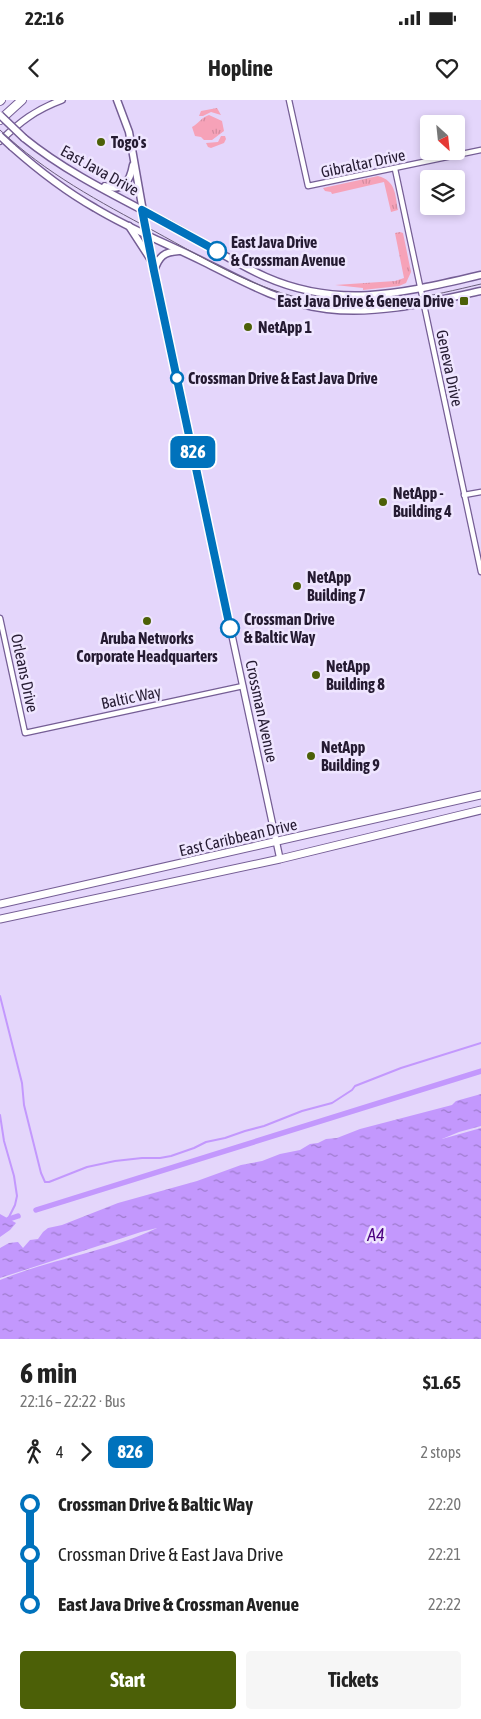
<!DOCTYPE html>
<meta charset="utf-8">
<style>
:root{--surface:#fff;--page:#f6f6f6;--text:#222;--muted:#767676;--accent:#4c6007}
body{margin:0;font-family:"Asap Condensed",sans-serif;background:var(--page);color:var(--text);height:100vh;display:flex;flex-direction:column;font-size:19px;white-space:nowrap}
*{box-sizing:border-box;margin:0}
p{font-size:16px;color:var(--muted)}
.icon{flex:none;width:28px;height:28px;fill:none;stroke:currentColor;stroke-width:2;stroke-linecap:round;stroke-linejoin:round}
.map{position:relative;height:1239px;overflow:hidden}
.panel{display:flex;flex-direction:column;background:var(--surface);flex:1}
.panel>*{flex:none}
.badge{padding:0 10px;border-radius:8px;font-size:18px;line-height:32px}
.needle{width:32px;rotate:153deg}
.fabs{position:absolute;left:420px;top:15px;display:grid;gap:10px}
.fabs a{display:grid;place-items:center;width:45px;height:45px;border-radius:5px;background:var(--surface);box-shadow:0 2px 8px #0003;font-size:25px}
.map>.badge{position:absolute;translate:-50% -50%;box-shadow:0 0 0 2px #fff}
.legs{display:flex;align-items:center;gap:8px;height:55px;padding:0 20px;font-size:16px}
.legs p{margin-inline-start:auto}
.summary{display:flex;align-items:center;justify-content:space-between;height:85px;padding:0 20px}
h1{font-size:28px;font-weight:700;line-height:38px}
.button{display:flex;gap:10px;margin-top:auto;padding:10px 20px}
.button a{flex:1;height:58px;border-radius:5px;background:var(--accent);color:#fff;font-size:20px;font-weight:700;line-height:58px;text-align:center}
.button a+a{background:var(--page);color:var(--text)}
ul{padding:0 20px;list-style:none}
li{display:flex;align-items:center;gap:18px;height:50px;font-size:19px}
li i{display:grid;place-items:center;width:8px;height:100%;margin:0 6px;background:currentColor}
li i::after{content:'';width:12px;height:12px;margin:-6px;border:4px solid;border-radius:50%;background:var(--surface)}
li p{margin-inline-start:auto}
li:first-child i{background:linear-gradient(#0000 50%,currentColor 0)}
li:last-child i{background:linear-gradient(currentColor 50%,#0000 0)}
.status{display:flex;justify-content:space-between;align-items:center;height:35px;padding:0 25px;background:var(--surface);direction:ltr}
.status svg{height:14px;fill:currentColor}
header{display:flex;justify-content:space-between;align-items:center;height:65px;padding:0 20px;background:var(--surface);font-size:22px;font-weight:700}
.map>svg:first-child{display:block}
.grass{fill:url(#grass-tufts)}
.water{fill:url(#water-ripples)}
.lines{fill:none;stroke-linecap:round;stroke-linejoin:round}
.stream{stroke:#c398fd;stroke-width:2}
.canal{stroke:#c398fd;stroke-width:5.5}
.minor-casing{stroke:#755e95;stroke-width:7}
.tertiary-casing{stroke:#755e95;stroke-width:8}
.secondary-casing{stroke:#755e95;stroke-width:9}
.primary-casing{stroke:#755e95;stroke-width:9}
.motorway-casing{stroke:#755e95;stroke-width:10}
.minor{stroke:#fff;stroke-width:4.5}
.tertiary{stroke:#fff;stroke-width:5.5}
.secondary{stroke:#fff;stroke-width:6}
.primary{stroke:#fff;stroke-width:7}
.motorway{stroke:#fff;stroke-width:8}
.tram{stroke:#6a5e7a;stroke-width:1}
.secondary-bridge-casing{stroke:#755e95;stroke-width:9;stroke-linecap:butt}
.secondary-bridge{stroke:#fff;stroke-width:6}
.line-1-casing{stroke:#fff;stroke-width:11}
.line-1{stroke:#0072bc;stroke-width:8}
.poi-dot{fill:#4c6007;stroke:#efe6ff;stroke-width:2}
.stop-1-dot{fill:#fff;stroke:#0072bc;stroke-width:2.5}
.labels{text-anchor:middle;stroke-width:5;stroke-linejoin:round;paint-order:stroke}
.poi-label{font-size:16px;font-weight:bold;fill:#251b32;stroke:#efe6ff;text-anchor:start}
.street-label{font-size:16px;fill:#251b32;stroke:#efe6ff}
.stop-label{font-size:16px;font-weight:bold;fill:#251b32;stroke:#efe6ff;text-anchor:start}
.water-label{font-size:18px;font-style:italic;fill:#4c0280;stroke:#efe6ff}
</style>
<div class="status"><b>22:16</b><svg viewBox="0 0 49 12"><path d="M0 12V9h3v3zM5 12V6h3v6zM10 12V3h3v9zM15 12V0h3v12zM26 1h20v11H26zM47 4h2v5h-2z"/></svg></div>
<header><svg class="icon" aria-label="back" viewBox="0 0 24 24"><path d="M15 5l-7 7 7 7"/></svg>Hopline<svg class="icon" aria-label="heart" viewBox="0 0 24 24"><path d="M12 20l-8-8c-3-5 5-10 8-4 3-6 11-1 8 4z"/></svg></header>
<div class="map">
<svg width="481" height="1239" viewBox="0 0 481 1239">
<defs>
<pattern id="grass-tufts" width="24" height="20" patternUnits="userSpaceOnUse" patternTransform="scale(1.25)"><rect width="24" height="20" fill="#f6a2b8"/><path d="M3 7l-1-3M5 7V3M7 7l1-3M15 17l-1-3M17 17v-4M19 17l1-3" fill="none" stroke="#d38b9f"/></pattern>
<pattern id="water-ripples" width="26" height="14" patternUnits="userSpaceOnUse" patternTransform="scale(1.25)"><rect width="26" height="14" fill="#c398fd"/><path d="M2 4q2-2 4 0t4 0M15 11q2-2 4 0t4 0" fill="none" stroke="#9e7bcd"/></pattern>
</defs>
<rect width="100%" height="100%" fill="#e4d6fb"/>
<g class="grass">
<path d="M217,8l4,7 -10,-3 -8,4h-4l2,-5z"/>
<path d="M209,15l13,6 2,10 -12,9h-8l-3,-3 -6,-1 -3,-9c7,-4 10,-10 17,-12z"/>
<path d="M221,36h4l1,3 -2,4 -13,5 -3,-1 -2,-4 12,-1z"/>
<path d="M378,76c18,5 17,18 20,34l-7,2 -7,-30 -52,12 -1,-2 -6,-1 -2,-3z"/>
<path d="M400,132l3,1 8,39 -5,11 -7,3 -36,4v-2l-28,-3 60,-4 9,-3 -9,-45z"/>
</g>
<g class="water">
<path d="M481,994v32l-22,6 -17,7 39,-11v211h-481v-59c51,-21 107,-28 157,-52l-16,4 -141,46v-30l9,-5 9,-1 5,6 7,-8 8,-1 5,-7 5,-4 14,-3 56,-22 79,-22 44,-16 21,-4 18,-7 20,-4 10,-6 8,-1 8,-4 11,-1 23,-9 92,-24 4,-4z"/>
<path d="M0,1114l16,9 -6,7 -10,7z"/>
</g>
<g class="lines">
<g class="stream">
<path d="M0,896l22,87 2,22 17,68 4,9h4l38,-15 28,-6 27,-3h18l11,-2 23,-8 12,-6 19,-4 20,-7 19,-5 38,-15 30,-8 20,-13 3,-4 46,-18 80,-25"/>
<path d="M0,1015l4,26 10,35 3,20 -2,9 -7,14"/>
</g>
<g class="canal">
<path d="M36,1110l445,-139"/>
<path d="M9,1119l9,-3"/>
</g>
<g class="minor-casing">
<g id="minor">
<path d="M289,0l19,86 173,-36"/>
<path d="M395,69l86,403"/>
<path d="M464,395l17,-3"/>
<path d="M0,518l25,115 218,-47"/>
</g>
</g>
<g class="tertiary-casing">
<g id="tertiary">
<path d="M0,41c20,-19 35,-31 62,-41"/>
<path d="M147,134l5,25"/>
<path d="M153,168l127,591"/>
</g>
</g>
<g class="secondary-casing">
<g id="secondary">
<path d="M117,0l12,32 18,102"/>
<path d="M24,38c43,35 94,59 143,85 33,17 65,39 99,54 75,33 140,15 215,-2"/>
<path d="M12,47c26,23 53,44 83,61 33,20 70,35 105,52 42,21 80,43 127,49 52,6 103,-7 154,-18"/>
<path d="M105,86c18,6 25,-4 28,-21"/>
<path d="M129,126l24,37"/>
<path d="M154,171c5,-15 10,-19 25,-20"/>
</g>
</g>
<g class="primary-casing">
<g id="primary">
<path d="M0,804l481,-109"/>
<path d="M0,819l280,-60 201,-49"/>
</g>
</g>
<g class="motorway-casing">
<g id="motorway">
<path d="M0,1l1,-1"/>
<path d="M0,20l22,-20"/>
</g>
</g>
<use href="#minor" class="minor"/>
<use href="#tertiary" class="tertiary"/>
<use href="#secondary" class="secondary"/>
<use href="#primary" class="primary"/>
<use href="#motorway" class="motorway"/>
<path class="tram" d="M0,30c45,43 100,72 154,101 55,30 111,65 174,72 53,5 102,-7 153,-19"/>
<g class="secondary-bridge-casing">
<g id="secondary-bridge">
<path d="M0,15l24,23"/>
<path d="M0,36l12,11"/>
</g>
</g>
<use href="#secondary-bridge" class="secondary-bridge"/>
</g>
<g class="lines">
<g class="line-1-casing">
<path id="line-1" d="M217,151l-75,-41 12,61 76,357"/>
</g>
<use href="#line-1" class="line-1"/>
</g>
<g class="poi-dot">
<circle cx="101" cy="42" r="5"/>
<rect x="459" y="196" width="10" height="10" rx="2.5"/>
<circle cx="248" cy="227" r="5"/>
<circle cx="383" cy="402" r="5"/>
<circle cx="297" cy="486" r="5"/>
<circle cx="147" cy="521" r="5"/>
<circle cx="316" cy="575" r="5"/>
<circle cx="311" cy="656" r="5"/>
</g>
<g class="stop-1-dot">
<circle cx="217" cy="151" r="9"/>
<circle cx="177" cy="278" r="6"/>
<circle cx="230" cy="528" r="9"/>
</g>
<g class="labels">
<g class="poi-label">
<text x="111" y="48">Togo's</text>
<text x="454" y="207" text-anchor="end">East Java Drive &amp; Geneva Drive</text>
<text x="258" y="233">NetApp 1</text>
<text x="393" y="399">NetApp -<tspan x="393" dy="18">Building 4</tspan></text>
<text x="307" y="483">NetApp<tspan x="307" dy="18">Building 7</tspan></text>
<text x="147" y="544" text-anchor="middle">Aruba Networks<tspan x="147" dy="18">Corporate Headquarters</tspan></text>
<text x="326" y="572">NetApp<tspan x="326" dy="18">Building 8</tspan></text>
<text x="321" y="653">NetApp<tspan x="321" dy="18">Building 9</tspan></text>
</g>
<g class="street-label">
<text transform="translate(363 63) rotate(-12)" y="6">Gibraltar Drive</text>
<text transform="translate(100 70) rotate(29)" y="6">East Java Drive</text>
<text transform="translate(450 268) rotate(78)" y="6">Geneva Drive</text>
<text transform="translate(25 573) rotate(78)" y="6">Orleans Drive</text>
<text transform="translate(131 597) rotate(-12)" y="6">Baltic Way</text>
<text transform="translate(262 611) rotate(78)" y="6">Crossman Avenue</text>
<text transform="translate(238 737) rotate(-13)" y="6">East Caribbean Drive</text>
</g>
<g class="stop-label">
<text x="231" y="148">East Java Drive<tspan x="231" dy="18">&amp; Crossman Avenue</tspan></text>
<text x="188" y="284">Crossman Drive &amp; East Java Drive</text>
<text x="244" y="525">Crossman Drive<tspan x="244" dy="18">&amp; Baltic Way</tspan></text>
</g>
<g class="water-label">
<text x="376" y="1141">A4</text>
</g>
</g>
</svg>
<div class="fabs">
<a><svg class="needle" viewBox="-14 -14 28 28"><path d="M0-13l5 13h-10z" fill="#e53935"/><path d="M0 13l5-13h-10z" fill="#767676"/></svg></a>
<a><svg class="icon" aria-label="layers" viewBox="0 0 24 24"><path d="M12 4l9 5-9 5-9-5zM3 14l9 5 9-5"/></svg></a>
</div>
<b class="badge" style="left:193px;top:352px;background:#0072bc;color:#fff">826</b>
</div>
<section class="panel">
<div class="summary"><div><h1>6 min</h1><p>22:16 – 22:22 · Bus</p></div><b>$1.65</b></div>
<div class="legs"><svg class="icon" aria-label="walk" viewBox="0 0 24 24"><circle cx="13" cy="4" r="2"/><path d="M13 8l-2 6 4 7M11 14l-3 7M7 12l3-4h3l4 4"/></svg>4<svg class="icon" aria-label="forward" viewBox="0 0 24 24"><path d="M9 5l7 7-7 7"/></svg><b class="badge" style="background:#0072bc;color:#fff">826</b><p>2 stops</p></div>
<ul>
<li><i style="color:#0072bc"></i><b>Crossman Drive &amp; Baltic Way</b><p>22:20</p></li>
<li><i style="color:#0072bc"></i><span>Crossman Drive &amp; East Java Drive</span><p>22:21</p></li>
<li><i style="color:#0072bc"></i><b>East Java Drive &amp; Crossman Avenue</b><p>22:22</p></li>
</ul>
<div class="button"><a>Start</a><a>Tickets</a></div>
</section>
